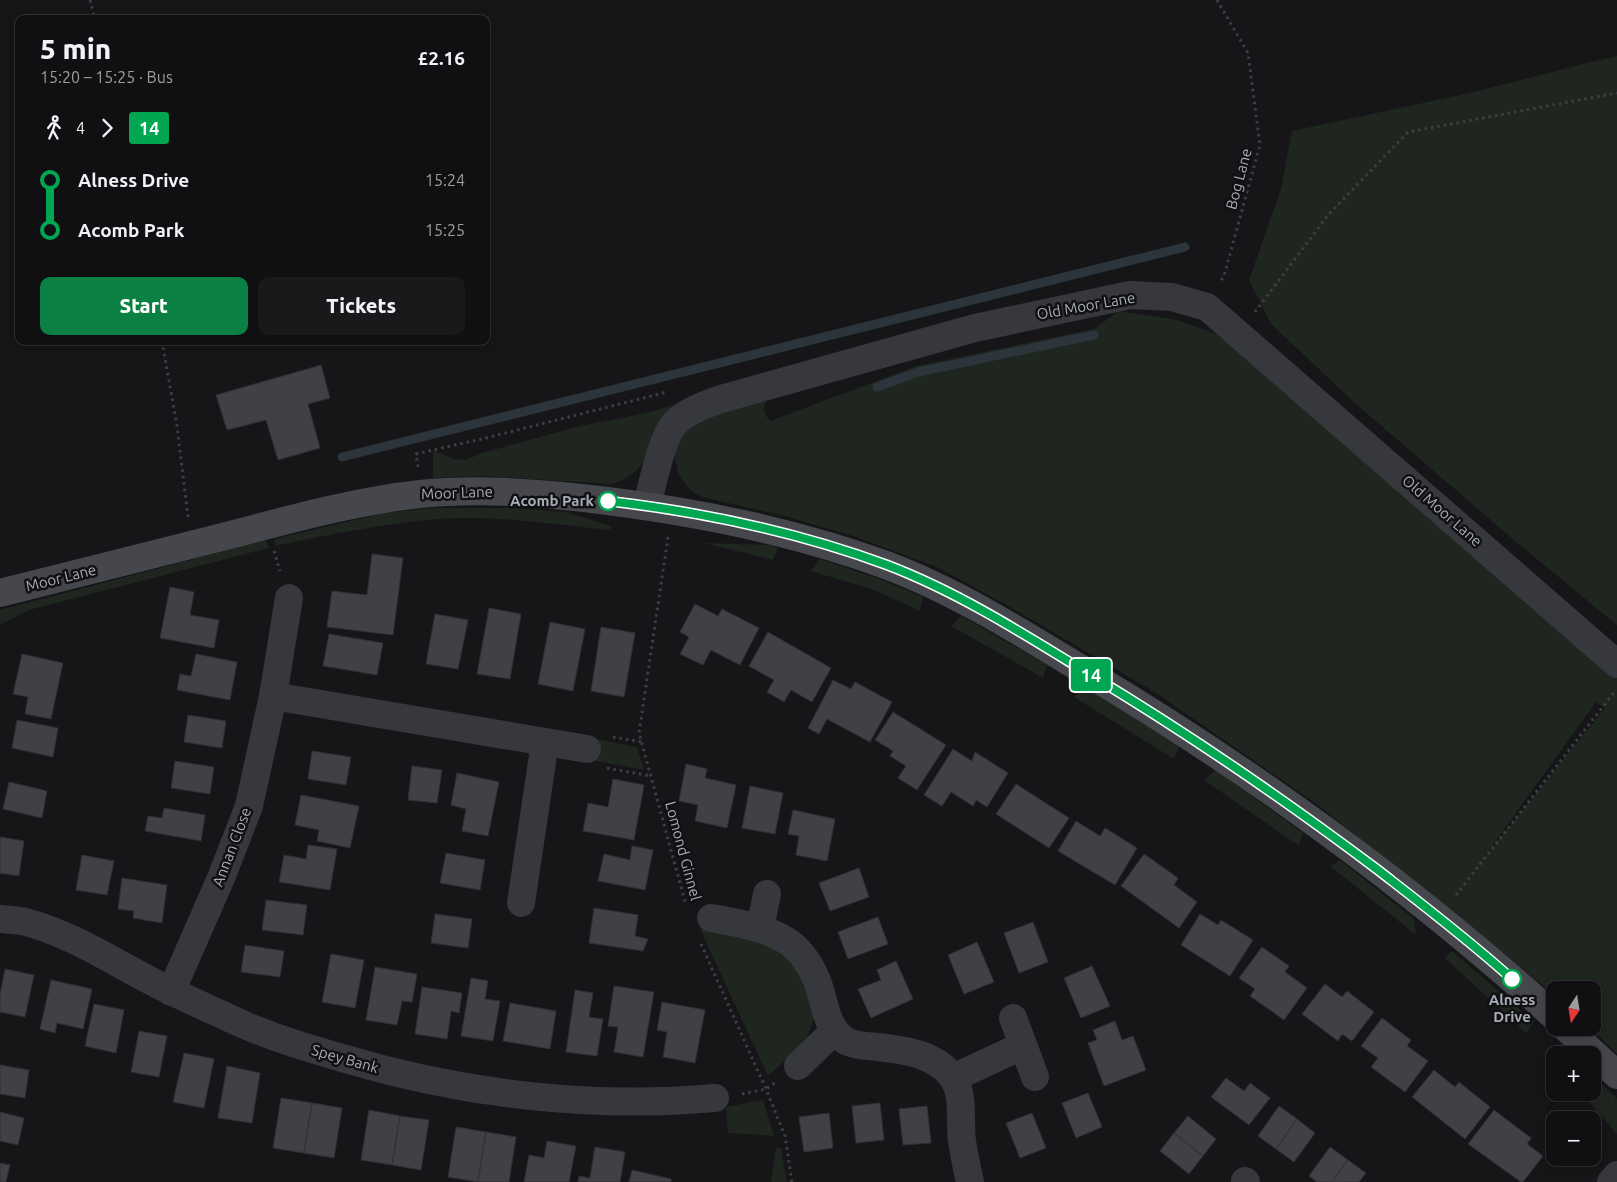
<!DOCTYPE html>
<meta charset="utf-8">
<style>
:root{--surface:#101012;--page:#19191b;--text:#f1f3f6;--muted:#9c9d9f;--line:#303032;--accent:#0b8043}
body{margin:0;font-family:Ubuntu,sans-serif;background:var(--page);color:var(--text);height:100vh;display:flex;flex-direction:column;font-size:19px;white-space:nowrap}
*{box-sizing:border-box;margin:0}
p{font-size:16px;color:var(--muted)}
.icon{flex:none;width:28px;height:28px;fill:none;stroke:currentColor;stroke-width:2;stroke-linecap:round;stroke-linejoin:round}
.map{position:relative;flex:1;overflow:hidden}
.details{position:absolute;left:15px;top:15px;width:475px;height:330px;display:flex;flex-direction:column;background:var(--surface);border-radius:10px;box-shadow:0 2px 12px #0003,0 0 0 1px var(--line)}
.details>*{flex:none}
.badge{padding:0 10px;border-radius:4px;font-size:18px;line-height:32px}
.needle{width:32px;rotate:192deg}
.tools{position:absolute;left:1546px;top:981px;display:grid;gap:10px}
.tools a{display:grid;place-items:center;width:55px;height:55px;border-radius:10px;background:var(--surface);box-shadow:0 2px 12px #0003,0 0 0 1px var(--line);font-size:25px}
.map>.badge{position:absolute;translate:-50% -50%;box-shadow:0 0 0 2px #fff}
.legs{display:flex;align-items:center;gap:8px;height:55px;padding:0 25px;font-size:16px}
.legs p{margin-inline-start:auto}
.overview{display:flex;align-items:center;justify-content:space-between;height:85px;padding:0 25px}
h1{font-size:28px;font-weight:800;line-height:38px}
.button{display:flex;gap:10px;margin-top:auto;padding:10px 25px}
.button a{flex:1;height:58px;border-radius:10px;background:var(--accent);color:#fff;font-size:20px;font-weight:800;line-height:58px;text-align:center}
.button a+a{background:var(--page);color:var(--text)}
ul{padding:0 25px;list-style:none}
li{display:flex;align-items:center;gap:18px;height:50px;font-size:19px}
li i{display:grid;place-items:center;width:8px;height:100%;margin:0 6px;background:currentColor}
li i::after{content:'';width:12px;height:12px;margin:-6px;border:4px solid;border-radius:50%;background:var(--surface)}
li p{margin-inline-start:auto}
li:first-child i{background:linear-gradient(#0000 50%,currentColor 0)}
li:last-child i{background:linear-gradient(currentColor 50%,#0000 0)}
.map>svg:first-child{display:block}
.green{fill:#1e261f;fill-rule:evenodd}
.lines{fill:none;stroke-linecap:round;stroke-linejoin:round}
.stream{stroke:#2c353c;stroke-width:9}
.building{fill:#404145;stroke:#303034}
.path{stroke:#3d3f44;stroke-width:3;stroke-dasharray:2.5 4;stroke-linecap:butt}
.street{stroke:#37383d;stroke-width:28}
.secondary{stroke:#45474d;stroke-width:28}
.line-1-casing{stroke:#fff;stroke-width:11}
.line-1{stroke:#00a651;stroke-width:8}
.stop-1-dot{fill:#fff;stroke:#00a651;stroke-width:2.5}
.labels{text-anchor:middle;stroke-width:5;stroke-linejoin:round;paint-order:stroke}
.street-label{font-size:15px;fill:#a8adb8;stroke:#111113}
.stop-label{font-size:15px;font-weight:bold;fill:#a8adb8;stroke:#111113;text-anchor:end}
</style>
<div class="map">
<svg width="1617" height="1182" viewBox="0 0 1617 1182">
<rect width="100%" height="100%" fill="#161618"/>
<g class="green">
<path d="M1617,56v569l-102,-84 -159,-137 -85,-80 -22,-44 32,-91 11,-58 178,-38 117,-30z"/>
<path d="M1119,311l58,9 39,14 41,28 360,312v380l-26,-26h1v-38h-37v5l-237,-190 -162,-112 -142,-84 -77,-42 -81,-30 -71,-21 -83,-19 -12,-7 -12,-17 -3,-15v-7l10,-21 17,-14 65,-16c-5,9 -3,14 3,21l147,-55 177,-37zM1596,702l9,6 -121,150v-1z"/>
<path d="M675,404c-4,4 -10,9 -13,15 -16,30 -11,52 -50,65l-130,-8 -49,2v-28l21,9 12,1 16,-7 98,-27 67,-13z"/>
<path d="M435,508h78l52,4 47,14 -3,4c-56,-6 -115,-15 -171,-11 -56,5 -107,15 -162,27l-2,-7 110,-26z"/>
<path d="M266,540l3,8 -240,62 -29,15v-15z"/>
<path d="M704,543l66,2 8,3 -5,12z"/>
<path d="M820,559l62,21 41,17 -3,14 -46,-21 -63,-19z"/>
<path d="M961,616l86,49 -4,13 -92,-52z"/>
<path d="M1085,687l94,59 -5,13 -100,-62z"/>
<path d="M595,739l42,8 7,23 -52,-10z"/>
<path d="M1215,770l88,63 -4,13 -95,-66z"/>
<path d="M1340,860l74,59 2,16 -86,-69z"/>
<path d="M700,929l56,10 27,15 24,29 7,35 -9,25 -37,33z"/>
<path d="M1452,951l82,71 -8,11 -81,-75z"/>
<path d="M1593,1075l24,24v35l-36,-41 11,-1z"/>
<path d="M763,1100l11,36 -46,-3 -2,-26z"/>
<path d="M776,1147l5,1 6,34h-16z"/>
</g>
<g class="lines">
<g class="stream">
<path d="M877,387l41,-15 176,-37"/>
<path d="M342,457l843,-210"/>
</g>
</g>
<g class="building">
<path d="M321,365l9,33 -22,6 12,44 -42,12 -12,-40 -39,10 -11,-35z"/>
<path d="M372,554l31,4 -10,77 -66,-8 5,-36 35,4z"/>
<path d="M170,587l24,5 -4,23 29,5 -5,28 -54,-10z"/>
<path d="M695,604l23,12 4,-7 37,19 -19,37 -29,-15 -8,15 -23,-11 9,-17 -9,-5z"/>
<path d="M489,608l32,6 -11,65 -33,-5z"/>
<path d="M435,614l33,6 -10,49 -32,-5z"/>
<path d="M550,622l35,7 -12,62 -35,-7z"/>
<path d="M601,627l34,6 -11,64 -33,-6z"/>
<path d="M768,632l63,36 -19,34 -21,-12 -7,12 -17,-10 7,-12 -25,-14z"/>
<path d="M329,634l54,9 -6,32 -54,-9z"/>
<path d="M22,654l41,9 -12,56 -26,-5 3,-17 -15,-3z"/>
<path d="M196,654l41,8 -7,38 -53,-10 3,-16 11,2z"/>
<path d="M833,680l18,9 4,-7 37,20 -22,40 -43,-23 -8,15 -11,-6z"/>
<path d="M893,712l53,33 -29,45 -19,-12 8,-12 -16,-10 3,-5 -18,-11z"/>
<path d="M188,715l38,6 -4,27 -38,-6z"/>
<path d="M17,720l41,8 -5,29 -41,-9z"/>
<path d="M953,749l19,12 3,-9 33,21 -21,34 -11,-7 -3,6 -22,-14 -9,14 -18,-11z"/>
<path d="M312,751l39,6 -5,28 -38,-6z"/>
<path d="M175,761l39,6 -4,27 -39,-6z"/>
<path d="M686,764l21,5 -2,9 31,7 -9,43 -32,-7 3,-16 -19,-4z"/>
<path d="M412,766l30,4 -5,33 -29,-3z"/>
<path d="M457,773l42,9 -11,54 -26,-5 4,-22 -15,-4z"/>
<path d="M613,779l31,6 -10,55 -51,-9 5,-28 20,4z"/>
<path d="M9,782l38,9 -5,27 -39,-9z"/>
<path d="M1016,784l53,34 -20,30 -53,-34z"/>
<path d="M750,786l33,7 -8,41 -33,-6z"/>
<path d="M301,795l58,11 -9,42 -33,-7 2,-11 -24,-5z"/>
<path d="M164,808l41,7 -4,26 -56,-10 3,-15 14,2z"/>
<path d="M793,810l42,9 -8,42 -31,-6 3,-19 -11,-2z"/>
<path d="M1076,821l24,15 5,-8 32,20 -22,37 -57,-34z"/>
<path d="M0,837l24,4 -5,35 -19,-3z"/>
<path d="M308,845l29,4 -7,41 -51,-8 5,-27 22,4z"/>
<path d="M632,846l21,4 -8,40 -47,-9 6,-27 26,6z"/>
<path d="M446,853l39,7 -5,30 -40,-7z"/>
<path d="M1144,854l34,24 -4,7 23,17 -18,26 -58,-42z"/>
<path d="M82,855l32,6 -7,34 -31,-5z"/>
<path d="M859,868l10,29 -39,14 -11,-28z"/>
<path d="M122,878l45,7 -5,38 -29,-5 1,-7 -16,-2z"/>
<path d="M266,900l41,5 -4,30 -41,-5z"/>
<path d="M594,908l44,7 -3,21 13,3 -5,12 -54,-8z"/>
<path d="M435,914l37,5 -4,29 -37,-5z"/>
<path d="M1200,914l18,11 3,-5 32,20 -23,36 -49,-31z"/>
<path d="M878,917l10,27 -40,15 -10,-27z"/>
<path d="M1033,922l15,40 -29,11 -15,-40z"/>
<path d="M977,942l17,40 -30,12 -16,-39z"/>
<path d="M245,945l39,6 -4,26 -39,-5z"/>
<path d="M1262,947l27,19 -4,6 22,16 -23,32 -34,-24 5,-7 -16,-11z"/>
<path d="M331,954l33,6 -9,48 -33,-6z"/>
<path d="M896,961l17,38 -42,19 -13,-29 23,-9 -4,-10z"/>
<path d="M1092,966l18,40 -29,12 -17,-40z"/>
<path d="M375,967l42,7 -5,28 -10,-1 -5,24 -31,-5z"/>
<path d="M5,969l29,6 -9,42 -25,-5v-17z"/>
<path d="M471,978l17,3 -3,18 15,2 -7,40 -32,-5z"/>
<path d="M51,980l41,9 -9,40 -26,-6 -2,10 -15,-4z"/>
<path d="M1325,984l17,13 5,-6 27,21 -22,29 -10,-7 -4,7 -36,-27z"/>
<path d="M614,986l40,6 -11,65 -29,-5 4,-25 -10,-1z"/>
<path d="M422,987l40,6 -3,20 -8,-2 -4,28 -32,-5z"/>
<path d="M575,990l18,3 -4,24 14,2 -6,37 -31,-4z"/>
<path d="M662,1002l43,8 -10,53 -32,-6 4,-25 -10,-2z"/>
<path d="M510,1003l46,8 -6,38 -47,-8z"/>
<path d="M94,1004l30,6 -8,43 -31,-7z"/>
<path d="M1382,1018l29,22 -4,6 21,15 -23,31 -34,-25 7,-9 -17,-12z"/>
<path d="M1115,1021l7,19 11,-4 13,34 -42,16 -16,-43 9,-3 -4,-10z"/>
<path d="M139,1031l28,5 -8,41 -28,-5z"/>
<path d="M184,1053l30,6 -10,49 -31,-6z"/>
<path d="M0,1065l29,5 -4,28 -25,-4z"/>
<path d="M227,1066l33,7 -8,50 -34,-5z"/>
<path d="M1434,1070l21,17 4,-5 31,25 -25,32 -53,-42z"/>
<path d="M1226,1078l18,13 6,-8 20,15 -21,27 -38,-28z"/>
<path d="M1088,1093l14,34 -26,11 -14,-35z"/>
<path d="M281,1098l31,5 -8,50 -31,-5z"/>
<path d="M312,1103l30,5 -8,50 -30,-5z"/>
<path d="M880,1103l4,37 -28,3 -4,-37z"/>
<path d="M927,1106l4,37 -28,2 -4,-36z"/>
<path d="M1279,1106l18,13 -21,30 -18,-13z"/>
<path d="M369,1110l31,6 -8,49 -31,-5z"/>
<path d="M1494,1110l37,28 -4,6 16,12 -20,26h-2l-53,-38z"/>
<path d="M0,1112l24,6 -6,27 -18,-4z"/>
<path d="M829,1113l4,35 -29,4 -5,-35z"/>
<path d="M1032,1113l14,35 -26,10 -14,-35z"/>
<path d="M400,1116l29,4 -8,50 -29,-5z"/>
<path d="M1188,1116l28,23 -13,17 -29,-23z"/>
<path d="M1297,1119l18,14 -21,29 -18,-13z"/>
<path d="M456,1127l30,5 -8,50 -30,-5z"/>
<path d="M486,1132l30,5 -7,45h-31z"/>
<path d="M1174,1133l29,23 -14,18 -29,-23z"/>
<path d="M547,1141l29,5 -7,36h-45l5,-27 15,3z"/>
<path d="M595,1147l30,5 -5,30h-42l1,-6 11,2z"/>
<path d="M1330,1147l18,13 -16,22h-15l-8,-6z"/>
<path d="M1348,1160l18,13 -7,9h-27z"/>
<path d="M0,1163l10,2 -4,17h-6z"/>
<path d="M632,1170l39,9v3h-42z"/>
</g>
<g class="lines">
<g class="path">
<path d="M90,0l5,19"/>
<path d="M1217,0l31,53 12,92 -36,131 -4,6"/>
<path d="M1255,312l73,-97 80,-83 209,-39"/>
<path d="M162,341l15,85 11,91"/>
<path d="M418,467l-2,-13 74,-17 177,-45"/>
<path d="M668,537l-29,196 47,172"/>
<path d="M274,551l6,20"/>
<path d="M613,737l29,5"/>
<path d="M607,768l44,8"/>
<path d="M1456,895l159,-204"/>
<path d="M701,944l65,145 19,47 7,46"/>
<path d="M742,1094l24,-5 10,-7"/>
</g>
<g class="street">
<path d="M647,506c5,-20 15,-71 29,-84 13,-12 29,-17 45,-23l254,-71 155,-33 42,2 35,10 410,357"/>
<path d="M273,696l314,53"/>
<path d="M521,903l24,-161"/>
<path d="M711,918c27,5 56,9 79,25 10,7 20,22 25,33 11,23 8,52 33,66 9,4 21,4 30,5 26,3 59,7 75,31 12,19 6,42 9,63 2,14 5,27 8,41"/>
<path d="M0,919c9,1 18,1 26,3 45,12 86,39 127,60 29,15 59,28 89,42 32,14 66,24 100,34 120,36 248,51 373,40"/>
<path d="M760,928l7,-34"/>
<path d="M171,992l50,-114 28,-72 24,-110 16,-98"/>
<path d="M1013,1018l22,59"/>
<path d="M798,1066l36,-35"/>
<path d="M953,1078l69,-32"/>
<path d="M1245,1181l1,1"/>
<path d="M1611,1182l6,-7"/>
</g>
<g class="secondary">
<path d="M0,593c78,-20 156,-39 234,-59 61,-16 123,-33 186,-40 59,-6 121,-1 180,6 97,12 194,31 286,65 72,27 139,70 205,110 165,99 321,213 464,342"/>
<path d="M1566,1028l51,47"/>
</g>
</g>
<g class="lines">
<g class="line-1-casing">
<path id="line-1" d="M608,501c94,11 190,31 279,64 71,27 137,69 202,109 100,60 196,126 289,196 45,35 91,70 134,109"/>
</g>
<use href="#line-1" class="line-1"/>
</g>
<g class="stop-1-dot">
<circle cx="608" cy="501" r="9"/>
<circle cx="1512" cy="979" r="9"/>
</g>
<g class="labels">
<g class="street-label">
<text transform="translate(1239 179) rotate(-75)" y="5">Bog Lane</text>
<text transform="translate(1086 306) rotate(-10)" y="5">Old Moor Lane</text>
<text transform="translate(457 493) rotate(-2)" y="5">Moor Lane</text>
<text transform="translate(1442 511) rotate(41)" y="5">Old Moor Lane</text>
<text transform="translate(61 578) rotate(-14)" y="5">Moor Lane</text>
<text transform="translate(232 847) rotate(-69)" y="5">Annan Close</text>
<text transform="translate(683 851) rotate(75)" y="5">Lomond Ginnel</text>
<text transform="translate(345 1059) rotate(16)" y="5">Spey Bank</text>
</g>
<g class="stop-label">
<text x="594" y="506">Acomb Park</text>
<text x="1512" y="1005" text-anchor="middle">Alness<tspan x="1512" dy="17">Drive</tspan></text>
</g>
</g>
</svg>
<div class="tools">
<a><svg class="needle" viewBox="-14 -14 28 28"><path d="M0-13l5 13h-10z" fill="#e53935"/><path d="M0 13l5-13h-10z" fill="#9c9d9f"/></svg></a>
<a>+</a>
<a>−</a>
</div>
<b class="badge" style="left:1091px;top:675px;background:#00a651;color:#fff">14</b>
<section class="details">
<div class="overview"><div><h1>5 min</h1><p>15:20 – 15:25 · Bus</p></div><b>£2.16</b></div>
<div class="legs"><svg class="icon" aria-label="walk" viewBox="0 0 24 24"><circle cx="13" cy="4" r="2"/><path d="M13 8l-2 6 4 7M11 14l-3 7M7 12l3-4h3l4 4"/></svg>4<svg class="icon" aria-label="forward" viewBox="0 0 24 24"><path d="M9 5l7 7-7 7"/></svg><b class="badge" style="background:#00a651;color:#fff">14</b></div>
<ul>
<li><i style="color:#00a651"></i><b>Alness Drive</b><p>15:24</p></li>
<li><i style="color:#00a651"></i><b>Acomb Park</b><p>15:25</p></li>
</ul>
<div class="button"><a>Start</a><a>Tickets</a></div>
</section>
</div>
